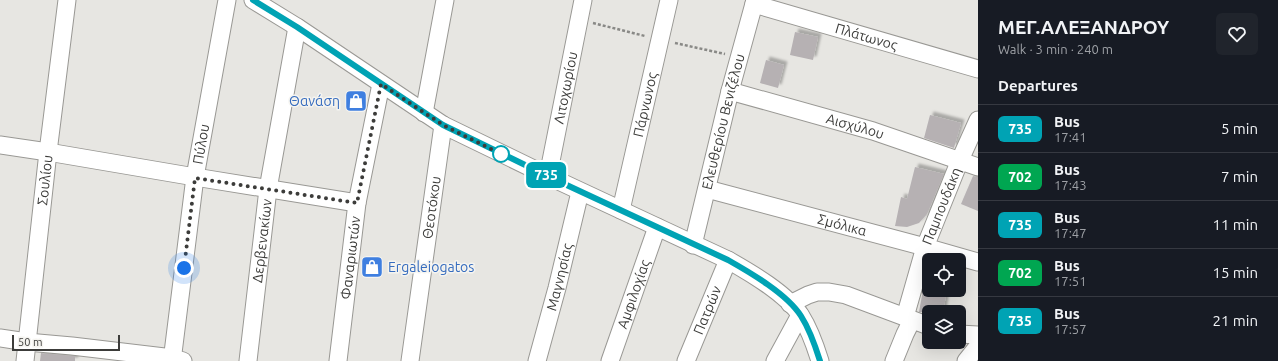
<!DOCTYPE html>
<meta charset="utf-8">
<style>
:root{--surface:#171b24;--page:#20242c;--text:#f1f3f6;--muted:#9ea1a6;--line:#363941}
body{margin:0;font-family:Ubuntu,sans-serif;background:var(--page);color:var(--text);height:100vh;display:flex;flex-direction:column;font-size:15px;white-space:nowrap}
*{box-sizing:border-box;margin:0}
p{font-size:13px;color:var(--muted)}
.icon{flex:none;width:22px;height:22px;fill:none;stroke:currentColor;stroke-width:2;stroke-linecap:round;stroke-linejoin:round}
.map{position:relative;flex:1;overflow:hidden}
.sheet{display:flex;flex-direction:column;background:var(--surface);width:300px}
.sheet>*{flex:none}
.badge{padding:0 8px;border-radius:6px;font-size:14px;line-height:26px}
.controls{position:absolute;left:922px;top:253px;display:grid;gap:8px}
.controls a{display:grid;place-items:center;width:44px;height:44px;border-radius:6px;background:var(--surface);box-shadow:0 4px 16px #0002;font-size:20px}
.scale{position:absolute;left:12px;bottom:10px;width:108px;box-sizing:border-box;padding-left:4px;border:2px solid #3c3c3a;border-top:0;font-size:11px;line-height:14px;white-space:nowrap;color:#3c3c3a;-webkit-text-stroke:3px #f5f4f0;paint-order:stroke}
.you{position:absolute;width:20px;height:20px;margin:-10px;border:3px solid #fff;border-radius:50%;background:#1a73e8;box-shadow:0 0 0 6px #1a73e833}
.map>.badge{position:absolute;translate:-50% -50%;box-shadow:0 0 0 2px #fff}
h2{padding:0 20px;font-size:15px;line-height:36px}
.round{display:grid;place-items:center;flex:none;width:42px;height:42px;border-radius:6px;background:var(--page)}
.headline{display:flex;align-items:center;justify-content:space-between;height:68px;padding:0 20px}
h1{font-size:19px;font-weight:600;line-height:30px}
ul{padding:0;list-style:none}
li{display:flex;align-items:center;gap:12px;height:48px;padding:0 20px;border-top:1px solid var(--line)}
li div{flex:1}
li b{display:block;font-size:15px}
li em{font-style:normal}
li .badge{min-width:44px;font-weight:700;text-align:center}
main{display:flex;flex:1;min-height:0}
.map>svg:first-child{display:block}
.building{fill:#b6b1b3;filter:url(#shadow)}
.lines{fill:none;stroke-linecap:round;stroke-linejoin:round}
.minor-casing{stroke:#999894;stroke-width:19}
.path{stroke:#898986;stroke-width:2.5;stroke-dasharray:3 2;stroke-linecap:butt}
.minor{stroke:#fff;stroke-width:17}
.line-casing{stroke:#fff;stroke-width:9}
.line{stroke:#00a3b4;stroke-width:6}
.walk{stroke:#3c3c3a;stroke-width:4;stroke-dasharray:0 7.2}
.stop-dot{fill:#fff;stroke:#00a3b4;stroke-width:2}
.labels{text-anchor:middle;stroke-width:3;stroke-linejoin:round;paint-order:stroke}
.street-label{font-size:14px;fill:#3c3c3a;stroke:#f5f4f0}
.shop-label{font-size:14px;fill:#366cbe;stroke:#f5f4f0;text-anchor:end}
</style>
<main>
<div class="map">
<svg width="978" height="361" viewBox="0 0 978 361">
<defs>
<filter id="shadow"><feDropShadow dx="3.5" dy="-3.5" stdDeviation="1" flood-color="#0004"/></filter>
</defs>
<rect width="100%" height="100%" fill="#e7e6e2"/>
<g class="building">
<path d="M795,32l23,5 -5,23 -23,-5z"/>
<path d="M766,60l18,5 -6,23 -18,-5z"/>
<path d="M930,115l31,8 -7,25 -30,-10z"/>
<path d="M915,167l29,7 -17,40 -8,9 -12,4 -12,-1 6,-29 6,2z"/>
<path d="M973,176l5,1v34l-17,-7z"/>
<path d="M923,290h24l-4,22h-24z"/>
<path d="M41,353l34,3v5h-35z"/>
</g>
<g class="lines">
<g class="minor-casing">
<g id="minor">
<path d="M253,0l44,27 146,98 105,51 180,84c23,13 59,34 73,56 9,14 14,29 19,45"/>
<path id="s1" d="M754,4l224,65"/>
<path id="s2" d="M730,91l143,40 105,36"/>
<path d="M424,113l21,-113"/>
<path d="M0,145l48,7 147,25 162,26"/>
<path id="s3" d="M548,176l35,-176"/>
<path id="s4" d="M707,189l218,58 53,15"/>
<path id="s5" d="M621,210l48,-210"/>
<path id="s6" d="M693,245l37,-154 25,-91"/>
<path d="M790,304l18,-9 9,-3h12l17,3 83,31"/>
<path id="s7" d="M905,317l20,-70 35,-87 18,-40"/>
<path d="M959,334l19,1"/>
<path d="M0,338l27,4 45,4 101,12 10,3"/>
<path id="s8" d="M25,361l23,-209 19,-152"/>
<path id="s9" d="M172,361l23,-184 32,-177"/>
<path id="s10" d="M248,361l20,-172 29,-162"/>
<path id="s11" d="M338,361l19,-158 24,-119"/>
<path id="s12" d="M410,361l33,-236"/>
<path id="s13" d="M537,361l20,-73 23,-96"/>
<path id="s14" d="M610,361l47,-134"/>
<path id="s15" d="M686,361l42,-101"/>
<path d="M775,361l25,-46"/>
<path d="M894,361l11,-27 7,-14"/>
<path d="M966,361l12,-15"/>
</g>
</g>
<g class="path">
<path d="M593,23l52,13"/>
<path d="M675,43l50,11"/>
</g>
<use href="#minor" class="minor"/>
</g>
<g class="lines">
<g class="line-casing">
<path id="line" d="M253,0l44,27 146,98 115,56 170,79c23,13 59,34 73,56 9,14 14,29 19,45"/>
</g>
<use href="#line" class="line"/>
<path class="walk" d="M184,268l11,-90 162,25 24,-119 62,41 58,29"/>
</g>
<defs>
<g id="shop-square" transform="scale(1.15)"><rect x="-9" y="-9" width="18" height="18" rx="4" fill="#3f7fe0" stroke="#f5f4f0"/><path d="M-5-2.5h2.3a2.7 3.5 0 0 1 5.4 0H5L5.5 6h-11ZM-1.5-2.5h3a1.5 2.3 0 0 0-3 0Z" fill="#fff"/></g>
</defs>
<g fill-rule="evenodd">
<use href="#shop-square" x="356" y="101"/>
<use href="#shop-square" x="372" y="267"/>
</g>
<circle class="stop-dot" cx="501" cy="154" r="8"/>
<g class="labels">
<g class="street-label">
<text dy="5" stroke="none"><textPath href="#s1" startOffset="117">Πλάτωνος</textPath></text>
<text dy="5" stroke="none"><textPath href="#s3" startOffset="90">Λιτοχωρίου</textPath></text>
<text dy="5" stroke="none"><textPath href="#s5" startOffset="108">Πάρνωνος</textPath></text>
<text dy="5" stroke="none"><textPath href="#s6" startOffset="127">Ελευθερίου Βενιζέλου</textPath></text>
<text dy="5" stroke="none"><textPath href="#s2" startOffset="130">Αισχύλου</textPath></text>
<text dy="5" stroke="none"><textPath href="#s9" startOffset="219">Πύλου</textPath></text>
<text dy="5" stroke="none"><textPath href="#s8" startOffset="182">Σουλίου</textPath></text>
<text dy="5" stroke="none"><textPath href="#s7" startOffset="117">Παμπουδάκη</textPath></text>
<text dy="5" stroke="none"><textPath href="#s12" startOffset="155">Θεοτόκου</textPath></text>
<text dy="5" stroke="none"><textPath href="#s4" startOffset="140">Σμόλικα</textPath></text>
<text dy="5" stroke="none"><textPath href="#s10" startOffset="121">Δερβενακίων</textPath></text>
<text dy="5" stroke="none"><textPath href="#s11" startOffset="104">Φαναριωτών</textPath></text>
<text dy="5" stroke="none"><textPath href="#s13" startOffset="87">Μαγνησίας</textPath></text>
<text dy="5" stroke="none"><textPath href="#s14" startOffset="71">Αμφιλοχίας</textPath></text>
<text dy="5" stroke="none"><textPath href="#s15" startOffset="55">Πατρών</textPath></text>
</g>
<g class="shop-label">
<text x="340" y="106">Θανάση</text>
<text x="388" y="272" text-anchor="start">Ergaleiogatos</text>
</g>
</g>
</svg>
<div class="controls">
<a><svg class="icon" aria-label="locate" viewBox="0 0 24 24"><circle cx="12" cy="12" r="6"/><path d="M12 2v4M12 18v4M2 12h4M18 12h4"/></svg></a>
<a><svg class="icon" aria-label="layers" viewBox="0 0 24 24"><path d="M12 4l9 5-9 5-9-5zM3 14l9 5 9-5"/></svg></a>
</div>
<div class="scale">50 m</div>
<div class="you" style="left:184px;top:268px"></div>
<b class="badge" style="left:546px;top:175px;background:#00a3b4;color:#fff">735</b>
</div>
<section class="sheet">
<div class="headline"><div><h1>ΜΕΓ.ΑΛΕΞΑΝΔΡΟΥ</h1><p>Walk · 3 min · 240 m</p></div><a class="round"><svg class="icon" aria-label="heart" viewBox="0 0 24 24"><path d="M12 20l-8-8c-3-5 5-10 8-4 3-6 11-1 8 4z"/></svg></a></div>
<h2>Departures</h2>
<ul>
<li><span class="badge" style="background:#00a3b4;color:#fff">735</span><div><b>Bus</b><p>17:41</p></div><em>5 min</em></li>
<li><span class="badge" style="background:#00a651;color:#fff">702</span><div><b>Bus</b><p>17:43</p></div><em>7 min</em></li>
<li><span class="badge" style="background:#00a3b4;color:#fff">735</span><div><b>Bus</b><p>17:47</p></div><em>11 min</em></li>
<li><span class="badge" style="background:#00a651;color:#fff">702</span><div><b>Bus</b><p>17:51</p></div><em>15 min</em></li>
<li><span class="badge" style="background:#00a3b4;color:#fff">735</span><div><b>Bus</b><p>17:57</p></div><em>21 min</em></li>
</ul>
</section>
</main>
